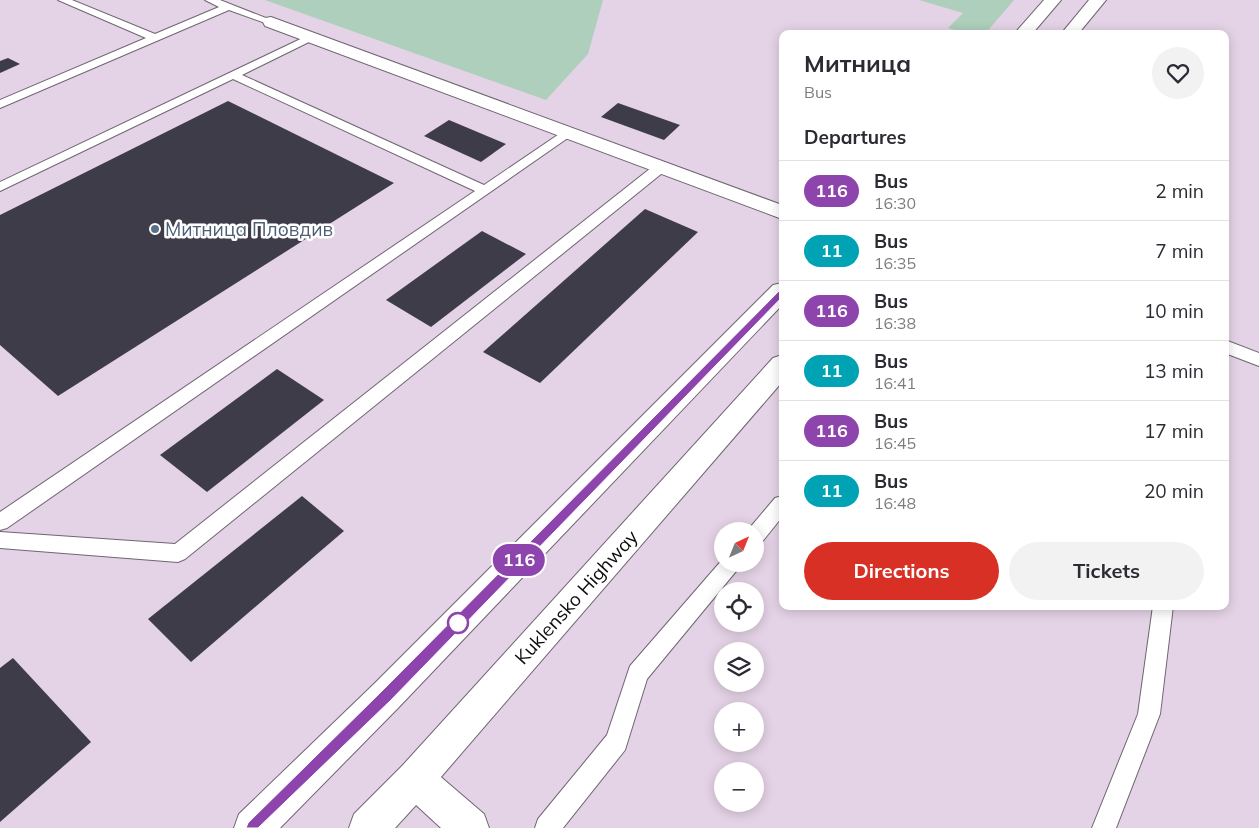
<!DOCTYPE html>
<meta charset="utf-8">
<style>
:root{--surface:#fff;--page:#f2f2f3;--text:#2b2b33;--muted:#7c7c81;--line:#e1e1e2;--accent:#d93025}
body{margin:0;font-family:Mulish,sans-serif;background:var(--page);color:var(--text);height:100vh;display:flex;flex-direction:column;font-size:19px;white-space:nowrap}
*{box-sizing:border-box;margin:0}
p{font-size:16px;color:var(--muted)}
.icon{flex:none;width:28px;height:28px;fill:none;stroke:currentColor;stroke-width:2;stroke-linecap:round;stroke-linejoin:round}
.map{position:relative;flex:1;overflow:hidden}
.details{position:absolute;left:779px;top:30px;width:450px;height:580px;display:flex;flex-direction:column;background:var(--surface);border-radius:10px;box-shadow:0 2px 12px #0003}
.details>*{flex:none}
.badge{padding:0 10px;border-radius:16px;font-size:18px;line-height:32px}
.needle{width:32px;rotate:43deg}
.buttons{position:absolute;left:714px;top:522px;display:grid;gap:10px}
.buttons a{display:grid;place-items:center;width:50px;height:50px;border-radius:50%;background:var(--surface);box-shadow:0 2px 12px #0003;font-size:25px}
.map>.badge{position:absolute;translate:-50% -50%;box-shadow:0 0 0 2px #fff}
h2{padding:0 25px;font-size:19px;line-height:45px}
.round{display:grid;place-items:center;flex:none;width:52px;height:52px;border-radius:26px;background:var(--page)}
.headline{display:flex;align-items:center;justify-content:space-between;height:85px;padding:0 25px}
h1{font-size:24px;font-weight:700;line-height:38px}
.button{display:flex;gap:10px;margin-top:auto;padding:10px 25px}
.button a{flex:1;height:58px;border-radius:30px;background:var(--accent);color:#fff;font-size:20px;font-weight:700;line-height:58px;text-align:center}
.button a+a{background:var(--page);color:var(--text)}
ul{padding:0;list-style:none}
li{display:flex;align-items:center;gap:15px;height:60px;padding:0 25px;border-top:1px solid var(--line)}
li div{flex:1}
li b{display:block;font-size:19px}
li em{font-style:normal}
li .badge{min-width:55px;font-weight:700;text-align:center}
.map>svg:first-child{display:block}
.built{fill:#e4d3e6;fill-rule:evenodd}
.green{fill:#aecfbb}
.building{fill:#3d3c48}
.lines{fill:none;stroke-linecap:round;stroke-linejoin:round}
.service-casing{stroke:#6f6571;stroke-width:2}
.minor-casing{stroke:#6f6571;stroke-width:2}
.secondary-casing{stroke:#6f6571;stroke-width:2}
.service{fill:#fff;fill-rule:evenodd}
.minor{fill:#fff;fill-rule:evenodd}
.secondary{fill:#fff;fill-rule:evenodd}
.line{fill:#8e44ad;stroke:#fff}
.service-dot{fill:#5c6f8a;stroke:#fff;stroke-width:2}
.stop-dot{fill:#fff;stroke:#8e44ad;stroke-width:2.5}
.labels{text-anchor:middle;stroke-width:5;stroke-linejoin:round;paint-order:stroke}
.service-label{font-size:19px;fill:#4e5e75;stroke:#fff;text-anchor:start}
.street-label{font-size:19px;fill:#0e0b0f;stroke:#fff}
</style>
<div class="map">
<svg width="1259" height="828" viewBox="0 0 1259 828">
<rect width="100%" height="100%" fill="#ece1ee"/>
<path class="built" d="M0,0h1259v828h-1259zM782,34h443v572h-443zM722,531h33v33h-33zM722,591h33v33h-33zM722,651h33v33h-33zM722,711h33v33h-33zM722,771h33v33h-33z"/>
<g class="green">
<path d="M265,0h338l-15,54 -42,46z"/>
<path d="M919,0h95l-29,34h-17l-20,-6 15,-15z"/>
</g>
<g class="building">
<path d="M8,58l12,6 -20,9v-12z"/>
<path d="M228,101l166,82 -336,213 -58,-51v-130z"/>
<path d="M618,103l62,22 -16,15 -63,-23z"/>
<path d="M449,120l57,24 -25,18 -57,-26z"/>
<path d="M645,209l53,23 -158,151 -57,-31z"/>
<path d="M482,231l44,23 -95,73 -45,-27z"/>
<path d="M277,369l47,31 -117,92 -47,-37z"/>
<path d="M302,496l42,35 -153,131 -43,-43z"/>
<path d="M13,658l78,84 -91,80v-154z"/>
</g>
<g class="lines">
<g class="service-casing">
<g id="service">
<path d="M58,0h14l83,34 64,-27 -14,-7h15l56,22 -5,3 -42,-15 -229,98v-8l146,-62z"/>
<path d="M311,34l6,3 -2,2 -73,36 242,110 81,-55h8l2,3 -568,395 -7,2v-18l475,-321 -242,-112 -233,112v-9z"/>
<path d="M661,163l5,1 2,3 -2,3 -481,389 -7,3 -178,-14v-16l175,12 481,-380z"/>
<path d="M1225,340l34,13v13l-34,-13z"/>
<path d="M782,496v21l-20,25 -7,2v-13l-7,-1 27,-32z"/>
<path d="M722,560v4h20l-95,115 -22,71 -62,78h-28l3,-9 69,-84 23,-69z"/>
<path d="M1153,606h20l-13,108 -44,114h-24l46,-114z"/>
</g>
</g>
<g class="minor-casing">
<g id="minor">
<path d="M271,17l511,188v14l-517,-193 -2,-4 2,-4z"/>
<path d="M415,760l13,6 56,48 5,14h-48l-39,-36 -6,-13 6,-13z"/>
</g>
</g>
<g class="secondary-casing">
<g id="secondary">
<path d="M1044,0h17l-29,34h-18z"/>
<path d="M1089,0h17l-28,34h-17z"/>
<path d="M782,283v22l-383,402 -119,121h-46l5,-14 136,-131 398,-398z"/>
<path d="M782,355v27l-354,410 -33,36h-46l5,-14 48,-48 371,-408z"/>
</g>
</g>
<use href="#service" class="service"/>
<use href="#minor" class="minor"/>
<use href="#secondary" class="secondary"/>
</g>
<path class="line" d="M782,288l5,3 -1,2 -395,407 -133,128h-12l2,-5 134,-132z"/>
<circle class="service-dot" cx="155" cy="229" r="5"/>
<circle class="stop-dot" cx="458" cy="623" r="10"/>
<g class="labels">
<g class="service-label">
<text x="165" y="236">Митница Пловдив</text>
</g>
<g class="street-label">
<text transform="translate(576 597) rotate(-48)" y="7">Kuklensko Highway</text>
</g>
</g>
</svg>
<div class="buttons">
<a><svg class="needle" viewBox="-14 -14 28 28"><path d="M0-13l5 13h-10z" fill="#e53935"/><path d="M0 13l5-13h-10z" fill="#7c7c81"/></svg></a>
<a><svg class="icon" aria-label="locate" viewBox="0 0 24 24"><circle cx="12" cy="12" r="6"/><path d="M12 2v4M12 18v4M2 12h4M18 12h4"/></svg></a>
<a><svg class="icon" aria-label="layers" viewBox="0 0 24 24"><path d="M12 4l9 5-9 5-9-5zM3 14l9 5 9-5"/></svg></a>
<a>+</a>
<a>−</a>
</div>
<b class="badge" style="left:519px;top:560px;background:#8e44ad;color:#fff">116</b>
<section class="details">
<div class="headline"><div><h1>Митница</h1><p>Bus</p></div><a class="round"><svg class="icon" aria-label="heart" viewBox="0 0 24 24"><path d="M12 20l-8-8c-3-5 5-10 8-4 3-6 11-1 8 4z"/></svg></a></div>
<h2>Departures</h2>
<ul>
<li><span class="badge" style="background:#8e44ad;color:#fff">116</span><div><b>Bus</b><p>16:30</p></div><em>2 min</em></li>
<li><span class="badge" style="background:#00a3b4;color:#fff">11</span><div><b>Bus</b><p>16:35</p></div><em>7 min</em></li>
<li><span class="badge" style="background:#8e44ad;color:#fff">116</span><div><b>Bus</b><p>16:38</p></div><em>10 min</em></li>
<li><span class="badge" style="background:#00a3b4;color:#fff">11</span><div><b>Bus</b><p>16:41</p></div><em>13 min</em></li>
<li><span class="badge" style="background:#8e44ad;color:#fff">116</span><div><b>Bus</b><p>16:45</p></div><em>17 min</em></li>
<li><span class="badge" style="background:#00a3b4;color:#fff">11</span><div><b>Bus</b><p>16:48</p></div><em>20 min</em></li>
</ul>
<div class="button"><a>Directions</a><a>Tickets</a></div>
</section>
</div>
